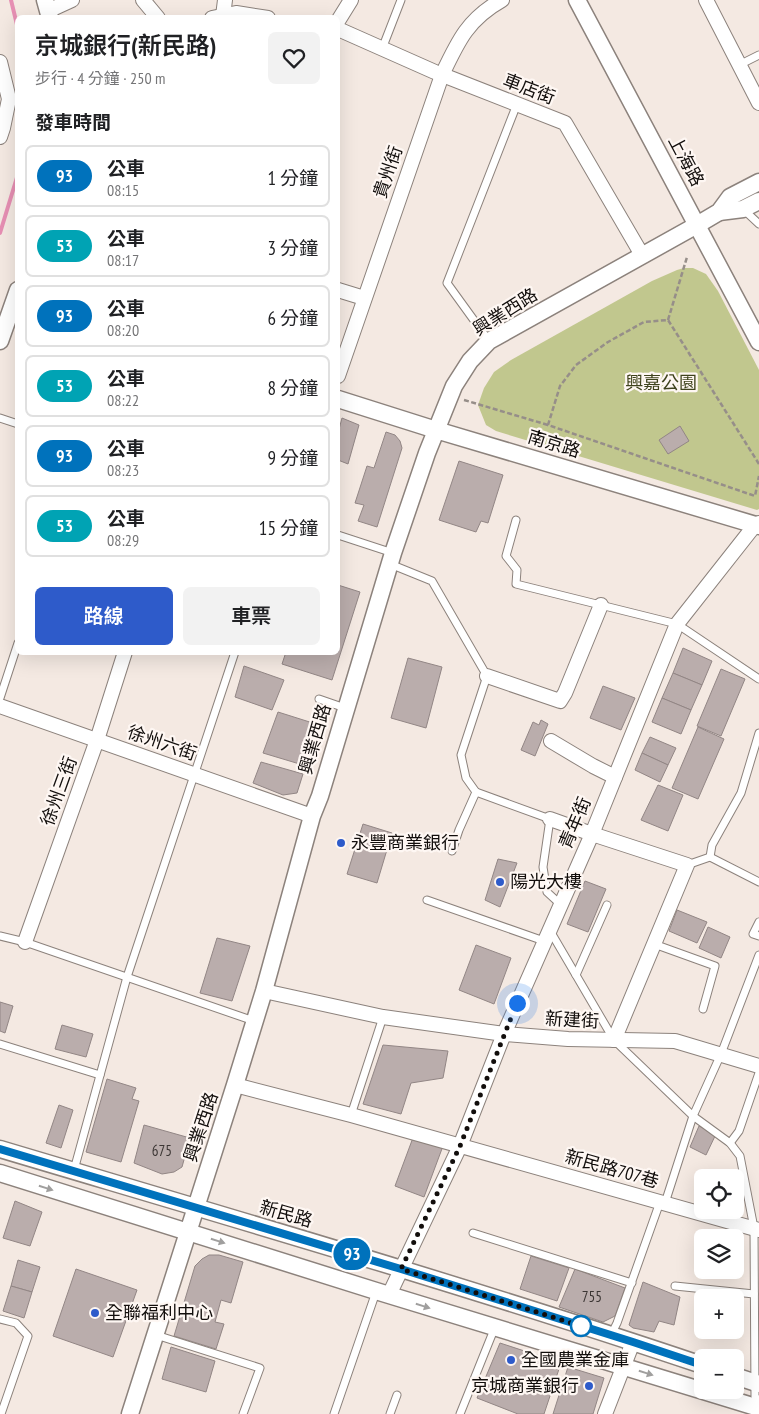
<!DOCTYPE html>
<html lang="zh-TW">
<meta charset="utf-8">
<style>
:root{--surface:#fff;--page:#f2f2f2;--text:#202124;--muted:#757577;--line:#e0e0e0;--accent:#2e5bca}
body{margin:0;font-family:"PT Sans Narrow","Noto Sans TC",sans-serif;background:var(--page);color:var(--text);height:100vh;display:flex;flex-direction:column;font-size:19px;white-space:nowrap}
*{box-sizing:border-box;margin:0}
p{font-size:16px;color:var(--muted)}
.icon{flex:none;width:28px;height:28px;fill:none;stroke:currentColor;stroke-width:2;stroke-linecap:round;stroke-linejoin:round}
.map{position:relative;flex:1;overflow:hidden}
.drawer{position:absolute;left:15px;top:15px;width:325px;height:640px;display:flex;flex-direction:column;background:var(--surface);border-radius:8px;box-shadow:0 5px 20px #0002}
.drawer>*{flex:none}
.badge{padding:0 10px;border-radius:16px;font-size:18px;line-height:32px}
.buttons{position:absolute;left:694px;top:1169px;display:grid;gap:10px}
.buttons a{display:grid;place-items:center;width:50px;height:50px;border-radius:8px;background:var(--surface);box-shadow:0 5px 20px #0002;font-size:25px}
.you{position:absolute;width:25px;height:25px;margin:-12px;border:4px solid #fff;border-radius:50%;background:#1a73e8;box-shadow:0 0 0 8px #1a73e833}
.map>.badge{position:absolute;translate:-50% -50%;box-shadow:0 0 0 2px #fff}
h2{padding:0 20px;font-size:19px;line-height:45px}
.round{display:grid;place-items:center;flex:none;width:52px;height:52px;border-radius:8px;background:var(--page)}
.headline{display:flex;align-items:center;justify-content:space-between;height:85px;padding:0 20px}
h1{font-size:24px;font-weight:600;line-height:38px}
.action{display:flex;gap:10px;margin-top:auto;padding:10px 20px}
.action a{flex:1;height:58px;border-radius:8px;background:var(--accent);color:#fff;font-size:20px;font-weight:600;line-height:58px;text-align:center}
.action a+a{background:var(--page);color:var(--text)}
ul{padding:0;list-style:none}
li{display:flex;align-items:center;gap:15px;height:62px;margin:0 10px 8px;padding:0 10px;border:2px solid var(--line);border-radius:8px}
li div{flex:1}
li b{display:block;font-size:19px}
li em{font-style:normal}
li .badge{min-width:55px;font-weight:700;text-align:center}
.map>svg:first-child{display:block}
.green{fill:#c1c78e}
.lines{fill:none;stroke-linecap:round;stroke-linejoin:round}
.stream{stroke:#e68fb3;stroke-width:4}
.building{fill:#baadac;stroke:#928685}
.service-casing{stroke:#8c827c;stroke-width:9}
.minor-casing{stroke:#8c827c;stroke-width:16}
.tertiary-casing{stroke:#8c827c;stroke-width:19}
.path{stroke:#968e89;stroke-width:2.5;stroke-dasharray:5 2.5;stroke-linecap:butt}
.service{stroke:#fff;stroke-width:7}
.minor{stroke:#fff;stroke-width:14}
.tertiary{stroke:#fff;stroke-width:16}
.oneway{fill:#a09f9e}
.line-casing{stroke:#fff;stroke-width:11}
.line{stroke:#0072bc;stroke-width:8}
.walk{stroke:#120e0c;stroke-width:5;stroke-dasharray:0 9}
.poi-dot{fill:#2e5bca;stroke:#fef7f3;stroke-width:2}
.stop-dot{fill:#fff;stroke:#0072bc;stroke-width:2.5}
.labels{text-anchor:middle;stroke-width:4.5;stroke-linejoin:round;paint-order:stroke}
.number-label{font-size:15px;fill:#3c3634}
.street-label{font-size:18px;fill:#120e0c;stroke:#fef7f3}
.park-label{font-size:18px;fill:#3f431d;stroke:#fef7f3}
.poi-label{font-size:18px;fill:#120e0c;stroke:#fef7f3;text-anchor:start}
</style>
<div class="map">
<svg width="759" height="1414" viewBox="0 0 759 1414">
<rect width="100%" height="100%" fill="#f4e9e2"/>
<path class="green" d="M684,268h9l13,6 12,17 41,79v139l-2,1 -261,-79 -10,-6 -8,-20 6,-17 10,-16 17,-12 141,-79 25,-11z"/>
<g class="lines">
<g class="stream">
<path d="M11,0l7,29"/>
<path d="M0,233l18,-59"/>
</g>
</g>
<g class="building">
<path d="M342,418l17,7 -11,39 -10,-4v-27z"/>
<path d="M680,426l9,15 -21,13 -9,-14z"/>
<path d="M386,432l9,3 5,6 2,7 -25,79 -19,-6 6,-16 -9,-2 12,-37 7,2z"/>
<path d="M459,461l44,14 -15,48 -7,-2 -5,11 -37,-12z"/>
<path d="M338,585l22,7 -28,88 -50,-16 4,-12h52z"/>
<path d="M683,648l29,13 -10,24 -29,-12z"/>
<path d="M408,658l34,9 -16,61 -35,-10z"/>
<path d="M244,666l40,14 -12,30 -37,-13z"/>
<path d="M721,669l24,10 -24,57 -24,-10z"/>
<path d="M673,673l29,12 -11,25 -29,-12z"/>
<path d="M603,686l32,12 -14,32 -31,-12z"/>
<path d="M662,698l29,12 -10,24 -29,-12z"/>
<path d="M278,712l38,12 -13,41 -40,-12z"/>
<path d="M541,720l7,4 -13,32 -14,-6 12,-28 6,3z"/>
<path d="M698,727l26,12 -26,60 -26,-11z"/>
<path d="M650,737l26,11 -8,17 -26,-12z"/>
<path d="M642,753l26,12 -8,17 -25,-12z"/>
<path d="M261,762l42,12 -6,19 -14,2 -30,-12z"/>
<path d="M658,785l25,10 -15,36 -27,-11z"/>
<path d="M363,824l29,9 -15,50 -30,-9z"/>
<path d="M498,859l19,4 -17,44 -15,-7z"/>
<path d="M585,881l21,8 -18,43 -21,-8z"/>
<path d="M677,910l30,12 -10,21 -28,-12z"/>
<path d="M708,927l22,10 -9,21 -22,-10z"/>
<path d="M217,938l33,8 -18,55 -32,-8z"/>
<path d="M476,945l35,13 -17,46 -35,-14z"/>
<path d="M0,1002l13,4 -8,27 -5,-2z"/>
<path d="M62,1025l31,9 -7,23 -31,-8z"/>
<path d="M383,1045l65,6 -5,27 -32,5 -10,31 -38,-10z"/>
<path d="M107,1079l29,9 -4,11 7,2 -18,61 -35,-10z"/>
<path d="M59,1105l14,5 -12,38 -15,-5z"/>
<path d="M144,1125l46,13 -8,29 -8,5 -12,2 -28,-11z"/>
<path d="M699,1126l17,8 -10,21 -16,-8z"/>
<path d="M414,1135l29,11 -19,51 -29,-11z"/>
<path d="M15,1201l27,11 -12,34 -27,-8z"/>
<path d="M209,1255h10l24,7 -12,41 -10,-3 -6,22 9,2 -8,25 -42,-13 21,-70 7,-7z"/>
<path d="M531,1256l38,12 -12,33 -37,-12z"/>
<path d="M18,1260l22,7 -8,25 -21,-6z"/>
<path d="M76,1269l61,21 -24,67 -60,-21z"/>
<path d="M575,1269l50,19 -10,28 -12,6 -44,-15z"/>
<path d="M643,1282l37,15 -6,28 -15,-4 -5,11 -21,-4 -4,-3z"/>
<path d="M11,1286l21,6 -8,26 -21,-7z"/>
<path d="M500,1343l61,20 -17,51h-26l-41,-16z"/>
<path d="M171,1347l44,14 -9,31 -44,-13z"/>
<path d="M568,1367l36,11 -11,36h-40z"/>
</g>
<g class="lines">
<g class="service-casing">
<g id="service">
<path d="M382,49l19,-49"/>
<path d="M739,65l20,-10"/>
<path d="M743,209l16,15"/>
<path d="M489,341l-42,-58 70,-179"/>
<path d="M0,418l18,6"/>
<path d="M516,520l-10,36 11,14 -1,14 161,40 82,55"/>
<path d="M338,535l55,18"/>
<path d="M390,564l42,17 55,95 -26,79 5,23 10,14 74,27 -7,48 4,25 13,12"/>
<path d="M0,698l18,-55"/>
<path d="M319,699l26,9"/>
<path d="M452,851l7,-21 17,-38"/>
<path d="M710,857l2,-12 29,-52 18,-60"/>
<path d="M687,865l23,-8 49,25"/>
<path d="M427,900l117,41"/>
<path d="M759,922l-6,12 6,2"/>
<path d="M549,929l65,111 79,76 37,27 10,13 14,72 1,169 4,3"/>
<path d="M0,936l25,6 229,79"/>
<path d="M654,944l61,22 -12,43"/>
<path d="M576,975l31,-70"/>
<path d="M0,1044l100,31"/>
<path d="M351,1115l32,-98"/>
<path d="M730,1143l9,-12 20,-58"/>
<path d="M74,1170l53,-193 108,-325"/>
<path d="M665,1203l28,-87 28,-62 38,-99"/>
<path d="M473,1233l159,50"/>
<path d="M675,1286l79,8"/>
<path d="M0,1319l16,4 12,13 -27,78"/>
<path d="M156,1335l104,33 -17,46"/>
<path d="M611,1335l6,-12 43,-121"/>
<path d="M334,1414l42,-122"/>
<path d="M390,1414l7,-19"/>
<path d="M460,1414l35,-87"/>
</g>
</g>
<g class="minor-casing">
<g id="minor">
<path d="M143,0l15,18"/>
<path d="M706,0l53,103"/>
<path d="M48,11l24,-11"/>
<path d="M223,16l2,-16"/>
<path d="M212,18l24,-5 32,5"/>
<path d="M338,21l13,-21"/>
<path d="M338,29l97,43 130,51 77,132"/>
<path d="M0,62l9,37 -6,29 -3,9"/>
<path d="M338,290l26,8"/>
<path d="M338,376l104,-301c16,-34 26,-56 60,-75"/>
<path d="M487,676l73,25 5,-8 36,-88"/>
<path d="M0,706l312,110"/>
<path d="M551,741l42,25 22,11"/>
<path d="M550,819l42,15 95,31 -73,175"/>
<path d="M25,942l72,-202 28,-88"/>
<path d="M264,991l119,26 121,17 64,5 107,2 84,25"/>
<path d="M235,1085l116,30 408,115"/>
<path d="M389,1295l71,-149 44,-112 88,-200 85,-210 78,-99 4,-2"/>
<path d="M605,1414l28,-72"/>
</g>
</g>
<g class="tertiary-casing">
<g id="tertiary">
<path d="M45,0l5,18"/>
<path d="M577,0l182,342"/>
<path d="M719,212l24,-3 16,-8"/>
<path d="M0,341l18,-51"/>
<path d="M338,399l98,31 323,96"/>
<path d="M0,1149c235,70 470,138 702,216"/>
<path d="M0,1173l376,118 383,117"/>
<path d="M735,1376l24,8"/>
<path d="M130,1414l105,-329 29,-94 48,-175 8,-20 73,-243 34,-100 27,-67 16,-25 19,-20 208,-116 22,-13 11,-15 29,-15"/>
</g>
</g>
<g class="path">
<path d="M668,320l19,-63"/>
<path d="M464,400l84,25"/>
<path d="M759,464l-91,-144 -24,2 -36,20 -32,23 -16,21 -12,39 207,71 4,-20"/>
</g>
<use href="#service" class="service"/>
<use href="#minor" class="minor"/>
<use href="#tertiary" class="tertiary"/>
</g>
<defs><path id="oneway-solid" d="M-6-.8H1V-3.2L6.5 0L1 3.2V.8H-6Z" transform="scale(1.25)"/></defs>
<g class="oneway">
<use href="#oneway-solid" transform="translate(46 1188) rotate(18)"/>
<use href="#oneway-solid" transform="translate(218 1241) rotate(18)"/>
<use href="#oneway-solid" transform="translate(423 1306) rotate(17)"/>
<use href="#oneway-solid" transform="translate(646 1373) rotate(17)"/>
</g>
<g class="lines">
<g class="line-casing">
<path id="line" d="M0,1149l401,120 232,73 69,23"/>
</g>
<use href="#line" class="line"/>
<path class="walk" d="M517,1003l-57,143 -59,123 180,57"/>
</g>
<g class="poi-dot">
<circle cx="341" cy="843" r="5"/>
<circle cx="500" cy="882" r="5"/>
<circle cx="95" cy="1313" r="5"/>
<circle cx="511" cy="1360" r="5"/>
<circle cx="589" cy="1386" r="5"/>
</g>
<circle class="stop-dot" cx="581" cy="1326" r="10"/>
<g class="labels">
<g class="number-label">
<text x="162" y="1156">675</text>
<text x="592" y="1302">755</text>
</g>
<g class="street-label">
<text transform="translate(529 89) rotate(21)" y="6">車店街</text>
<text transform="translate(686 161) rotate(62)" y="6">上海路</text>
<text transform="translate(388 172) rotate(-71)" y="6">貴州街</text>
<text transform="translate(505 312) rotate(-32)" y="6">興業西路</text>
<text transform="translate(554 444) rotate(17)" y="6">南京路</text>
<text transform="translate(315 739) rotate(-74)" y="6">興業西路</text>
<text transform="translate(162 743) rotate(19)" y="6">徐州六街</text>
<text transform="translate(59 791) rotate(-70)" y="6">徐州三街</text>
<text transform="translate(575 823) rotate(-67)" y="6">青年街</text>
<text transform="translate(572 1020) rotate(3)" y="6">新建街</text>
<text transform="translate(201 1127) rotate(-72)" y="6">興業西路</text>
<text transform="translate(612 1169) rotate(16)" y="6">新民路707巷</text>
<text transform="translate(286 1214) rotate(16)" y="6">新民路</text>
</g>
<g class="park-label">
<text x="661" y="389">興嘉公園</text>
</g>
<g class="poi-label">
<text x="351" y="849">永豐商業銀行</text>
<text x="510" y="888">陽光大樓</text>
<text x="105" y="1319">全聯福利中心</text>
<text x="521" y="1366">全國農業金庫</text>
<text x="579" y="1392" text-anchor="end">京城商業銀行</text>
</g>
</g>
</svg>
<div class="buttons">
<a><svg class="icon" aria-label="locate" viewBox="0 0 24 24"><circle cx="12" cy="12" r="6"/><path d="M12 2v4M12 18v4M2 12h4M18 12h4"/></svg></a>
<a><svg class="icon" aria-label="layers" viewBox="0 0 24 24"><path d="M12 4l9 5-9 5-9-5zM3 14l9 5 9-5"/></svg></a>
<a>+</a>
<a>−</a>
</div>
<div class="you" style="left:517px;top:1003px"></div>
<b class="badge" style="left:352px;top:1254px;background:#0072bc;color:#fff">93</b>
<section class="drawer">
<div class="headline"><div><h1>京城銀行(新民路)</h1><p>步行 · 4 分鐘 · 250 m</p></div><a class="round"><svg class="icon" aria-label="heart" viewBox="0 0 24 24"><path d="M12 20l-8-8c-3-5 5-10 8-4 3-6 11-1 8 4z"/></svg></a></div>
<h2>發車時間</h2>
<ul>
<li><span class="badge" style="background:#0072bc;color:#fff">93</span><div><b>公車</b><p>08:15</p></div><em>1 分鐘</em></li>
<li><span class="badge" style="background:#00a3b4;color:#fff">53</span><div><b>公車</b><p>08:17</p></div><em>3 分鐘</em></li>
<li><span class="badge" style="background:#0072bc;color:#fff">93</span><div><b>公車</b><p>08:20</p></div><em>6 分鐘</em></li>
<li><span class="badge" style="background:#00a3b4;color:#fff">53</span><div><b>公車</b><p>08:22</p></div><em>8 分鐘</em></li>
<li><span class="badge" style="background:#0072bc;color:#fff">93</span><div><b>公車</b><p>08:23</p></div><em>9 分鐘</em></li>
<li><span class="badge" style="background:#00a3b4;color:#fff">53</span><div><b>公車</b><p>08:29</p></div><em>15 分鐘</em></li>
</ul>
<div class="action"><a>路線</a><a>車票</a></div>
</section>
</div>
